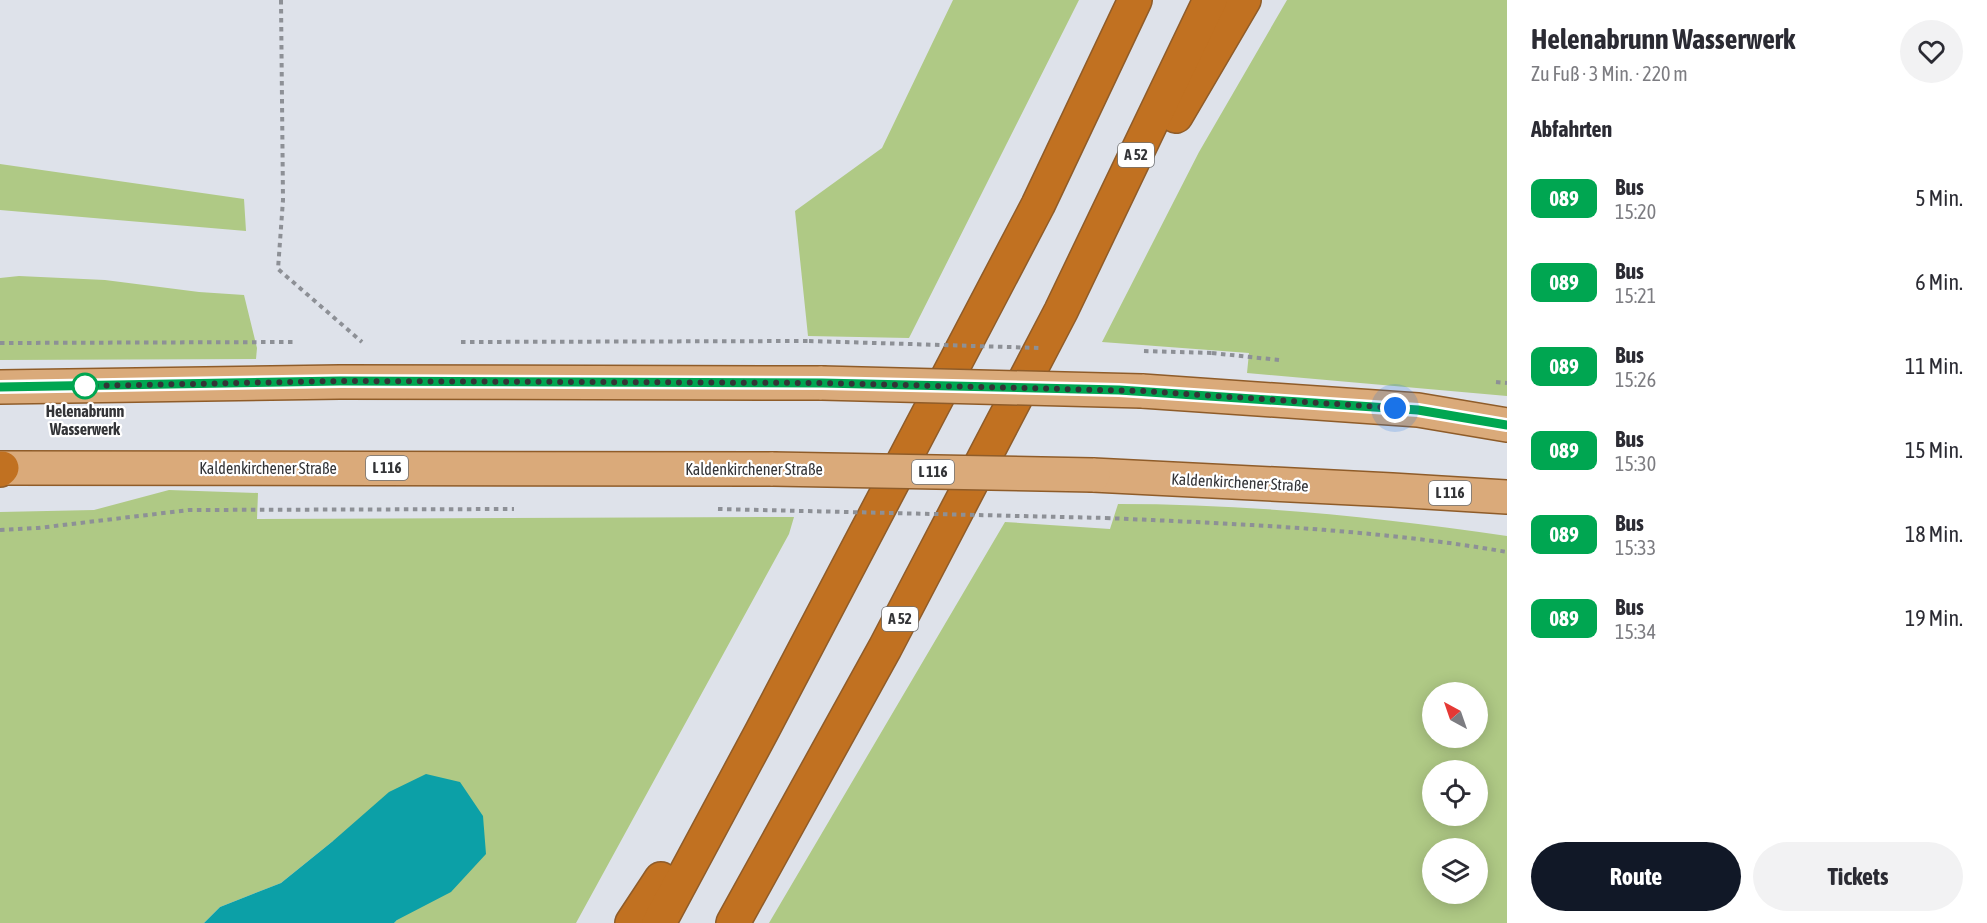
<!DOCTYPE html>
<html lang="de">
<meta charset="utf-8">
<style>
:root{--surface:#fff;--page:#f2f2f3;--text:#2b2b33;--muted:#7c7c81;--accent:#111827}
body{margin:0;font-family:"Asap Condensed",sans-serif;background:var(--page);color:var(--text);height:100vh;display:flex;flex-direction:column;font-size:22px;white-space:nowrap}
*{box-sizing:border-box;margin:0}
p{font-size:20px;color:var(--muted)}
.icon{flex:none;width:33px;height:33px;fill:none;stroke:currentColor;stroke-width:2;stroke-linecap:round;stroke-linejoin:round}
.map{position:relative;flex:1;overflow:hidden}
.panel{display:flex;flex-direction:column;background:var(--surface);width:480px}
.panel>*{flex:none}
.badge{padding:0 12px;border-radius:9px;font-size:21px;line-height:39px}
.needle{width:39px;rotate:320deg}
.buttons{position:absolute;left:1422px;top:682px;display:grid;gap:12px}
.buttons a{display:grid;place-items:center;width:66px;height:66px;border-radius:50%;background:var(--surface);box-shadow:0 3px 15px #0003;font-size:30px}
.you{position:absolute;width:30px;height:30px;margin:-15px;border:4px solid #fff;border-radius:50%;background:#1a73e8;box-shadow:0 0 0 9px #1a73e833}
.map>.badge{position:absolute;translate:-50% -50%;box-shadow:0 0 0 3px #fff}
h2{padding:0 24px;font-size:22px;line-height:54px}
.round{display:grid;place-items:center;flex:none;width:63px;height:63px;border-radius:32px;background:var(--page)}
.head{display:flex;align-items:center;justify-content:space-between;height:102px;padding:0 24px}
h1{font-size:28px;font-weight:700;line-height:45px}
.primary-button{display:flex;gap:12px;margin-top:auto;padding:12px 24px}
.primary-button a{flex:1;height:69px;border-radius:36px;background:var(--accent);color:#fff;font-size:24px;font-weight:700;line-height:69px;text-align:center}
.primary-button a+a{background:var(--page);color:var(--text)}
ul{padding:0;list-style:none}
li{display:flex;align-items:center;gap:18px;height:84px;padding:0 24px}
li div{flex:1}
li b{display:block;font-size:22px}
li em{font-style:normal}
li .badge{min-width:66px;font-weight:700;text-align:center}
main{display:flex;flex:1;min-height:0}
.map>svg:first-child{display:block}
.green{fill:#afc985;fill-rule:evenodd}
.water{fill:#0ca0a7}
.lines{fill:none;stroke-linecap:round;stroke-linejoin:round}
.primary-casing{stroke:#8f5c29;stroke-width:36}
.motorway-casing{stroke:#8f5c29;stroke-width:36}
.path{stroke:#8d9096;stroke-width:4;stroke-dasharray:4.5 4.5;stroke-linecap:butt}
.primary{stroke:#daaa7a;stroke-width:33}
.motorway{stroke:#c17121;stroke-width:33}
.primary-bridge-casing{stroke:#8f5c29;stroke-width:36;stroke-linecap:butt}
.path-bridge{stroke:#8d9096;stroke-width:4;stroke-dasharray:4.5 4.5;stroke-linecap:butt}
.primary-bridge{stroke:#daaa7a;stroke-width:33}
.line-casing{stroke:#fff;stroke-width:14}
.line{stroke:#00a651;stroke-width:9}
.walk{stroke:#333437;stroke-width:6;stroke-dasharray:0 10.8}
.stop-dot{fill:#fff;stroke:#00a651;stroke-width:3}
.labels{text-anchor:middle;stroke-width:4.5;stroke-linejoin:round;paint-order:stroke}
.shield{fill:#fff;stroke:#707173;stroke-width:1.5}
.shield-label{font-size:15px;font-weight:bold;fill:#333437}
.stop-label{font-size:16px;font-weight:bold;fill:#333437;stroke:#fff}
.street-label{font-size:16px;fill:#333437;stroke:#fff}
</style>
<main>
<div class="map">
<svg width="1507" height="923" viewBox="0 0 1507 923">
<rect width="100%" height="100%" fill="#dee2ea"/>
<g class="green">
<path d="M953,0h126l-170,338 -101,-2 -13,-125 87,-63z"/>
<path d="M1287,0h220v396l-260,-23 2,-20 -147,-11 97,-190z"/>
<path d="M0,164l244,35 2,32 -246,-21z"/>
<path d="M19,276l86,4 94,12 45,3 13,53 -1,11 -256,1v-82z"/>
<path d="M169,490l89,3 -1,26 537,-2 -5,17 -213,389h-182l3,-3 -64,-79 -52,42 -61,24 -16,16h-204v-411l94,-2z"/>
<path d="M1118,504c131,0 260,13 389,32v387h-738l236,-401 105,7zM1432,693h46v45h-46zM1432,771h46v45h-46zM1432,849h46v45h-46z"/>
</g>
<path class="water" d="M426,774l34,8 23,34 3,38 -35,38 -54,28 -3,3h-190l16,-16 61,-24 52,-42 56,-49z"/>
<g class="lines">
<g class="primary-casing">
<g id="primary">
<path d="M0,387l340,-5 482,1"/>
<path d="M1142,391l276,19 89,15"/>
<path d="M0,468l773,1"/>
<path d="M1093,475l299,15 115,7"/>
</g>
</g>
<g class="motorway-casing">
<g id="motorway">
<path d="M1176,116l68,-116"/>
<path d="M0,470l2,-2"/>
<path d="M632,923l29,-44"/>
<path d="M659,923l103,-192 276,-526 97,-205"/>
<path d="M733,923l152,-275 176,-337 149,-311"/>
</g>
</g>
<g class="path">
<path d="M281,0l2,200 -5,69 84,73"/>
<path d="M461,342l348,-1"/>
<path d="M0,343l295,-1"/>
<path d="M1212,353l67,7"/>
<path d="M1496,382l11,1"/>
<path d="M1106,518c134,6 269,11 401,34"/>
<path d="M0,530l38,-2 151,-18 325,-1"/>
</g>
<use href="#primary" class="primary"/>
<use href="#motorway" class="motorway"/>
<g class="primary-bridge-casing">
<g id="primary-bridge">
<path d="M822,383l320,8"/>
<path d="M773,469l320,6"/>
</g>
</g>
<g class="path-bridge">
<path d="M809,341l232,7"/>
<path d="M1144,351l68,2"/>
<path d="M718,509l388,9"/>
</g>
<use href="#primary-bridge" class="primary-bridge"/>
</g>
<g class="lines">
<g class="line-casing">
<path id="line" d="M0,387l340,-6 482,2 297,7 299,20 89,15"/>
</g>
<use href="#line" class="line"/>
<path class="walk" d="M85,386l255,-5 482,2 320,8 253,17"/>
</g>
<circle class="stop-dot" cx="85" cy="386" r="12"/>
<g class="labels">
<g class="shield">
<rect x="1118" y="143" width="36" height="24" rx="4.5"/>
<rect x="366" y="456" width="42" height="24" rx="4.5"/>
<rect x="912" y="460" width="42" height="24" rx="4.5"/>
<rect x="1429" y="481" width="42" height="24" rx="4.5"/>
<rect x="882" y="607" width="36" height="24" rx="4.5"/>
</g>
<g class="shield-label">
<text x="1136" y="160">A 52</text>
<text x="387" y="473">L 116</text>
<text x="933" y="477">L 116</text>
<text x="1450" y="498">L 116</text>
<text x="900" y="624">A 52</text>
</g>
<g class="stop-label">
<text x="85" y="417">Helenabrunn<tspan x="85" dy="18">Wasserwerk</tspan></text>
</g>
<g class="street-label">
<text x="268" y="474">Kaldenkirchener Straße</text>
<text x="754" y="475">Kaldenkirchener Straße</text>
<text transform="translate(1240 482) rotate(3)" y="6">Kaldenkirchener Straße</text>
</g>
</g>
</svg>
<div class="buttons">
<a><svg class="needle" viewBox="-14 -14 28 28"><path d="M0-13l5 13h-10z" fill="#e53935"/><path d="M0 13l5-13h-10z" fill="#7c7c81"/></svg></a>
<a><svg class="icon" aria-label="locate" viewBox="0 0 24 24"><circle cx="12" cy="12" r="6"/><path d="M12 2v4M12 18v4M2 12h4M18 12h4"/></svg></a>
<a><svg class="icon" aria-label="layers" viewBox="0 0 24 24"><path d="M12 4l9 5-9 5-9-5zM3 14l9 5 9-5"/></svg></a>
</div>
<div class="you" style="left:1395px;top:408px"></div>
</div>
<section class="panel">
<div class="head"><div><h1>Helenabrunn Wasserwerk</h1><p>Zu Fuß · 3 Min. · 220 m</p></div><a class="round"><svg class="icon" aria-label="heart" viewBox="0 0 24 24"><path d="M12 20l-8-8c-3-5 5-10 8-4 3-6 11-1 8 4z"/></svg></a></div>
<h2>Abfahrten</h2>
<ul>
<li><span class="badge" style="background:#00a651;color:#fff">089</span><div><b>Bus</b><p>15:20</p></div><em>5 Min.</em></li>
<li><span class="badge" style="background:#00a651;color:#fff">089</span><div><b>Bus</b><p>15:21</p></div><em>6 Min.</em></li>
<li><span class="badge" style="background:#00a651;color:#fff">089</span><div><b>Bus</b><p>15:26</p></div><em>11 Min.</em></li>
<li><span class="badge" style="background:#00a651;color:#fff">089</span><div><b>Bus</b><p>15:30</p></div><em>15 Min.</em></li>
<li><span class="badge" style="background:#00a651;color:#fff">089</span><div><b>Bus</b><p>15:33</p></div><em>18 Min.</em></li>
<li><span class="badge" style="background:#00a651;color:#fff">089</span><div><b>Bus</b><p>15:34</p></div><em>19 Min.</em></li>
</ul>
<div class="primary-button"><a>Route</a><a>Tickets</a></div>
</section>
</main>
